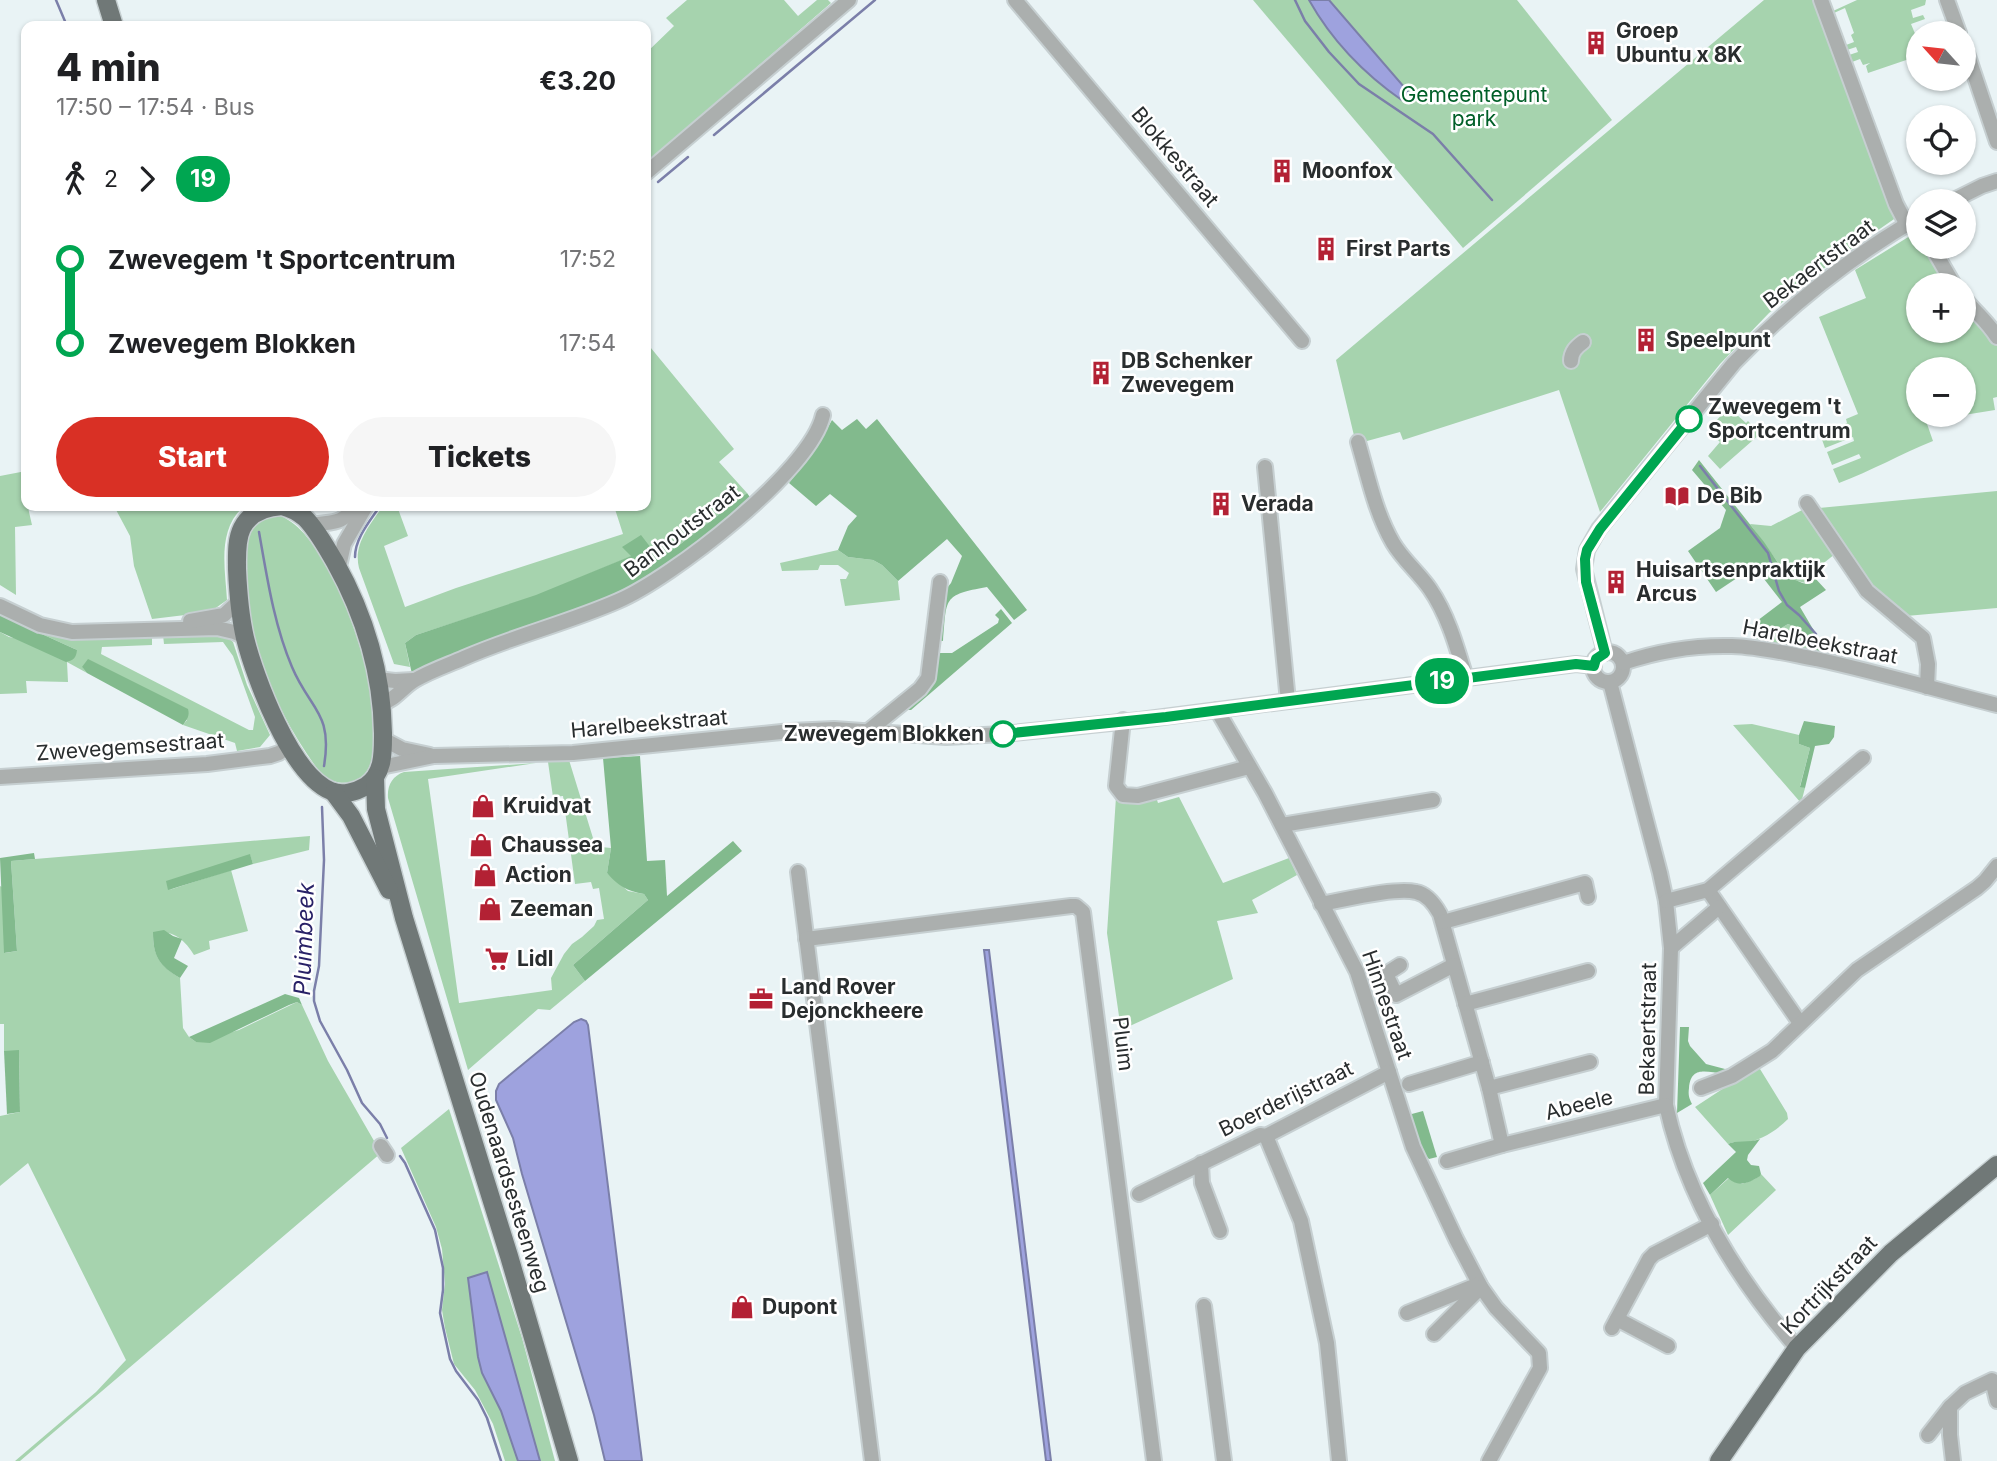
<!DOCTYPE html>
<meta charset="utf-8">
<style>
:root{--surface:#fff;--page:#f6f6f6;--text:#202124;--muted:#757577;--accent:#d93025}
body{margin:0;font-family:Inter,sans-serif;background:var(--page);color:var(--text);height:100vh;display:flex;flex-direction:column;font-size:26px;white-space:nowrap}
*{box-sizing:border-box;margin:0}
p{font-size:23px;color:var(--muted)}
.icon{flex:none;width:38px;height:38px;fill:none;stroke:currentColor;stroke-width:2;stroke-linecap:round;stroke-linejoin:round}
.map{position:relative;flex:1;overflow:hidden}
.panel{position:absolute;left:21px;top:21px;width:630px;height:490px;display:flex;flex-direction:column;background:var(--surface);border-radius:14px;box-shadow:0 2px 5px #0004}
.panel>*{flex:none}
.badge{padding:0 14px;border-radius:23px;font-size:24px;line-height:46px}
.needle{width:46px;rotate:297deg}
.tools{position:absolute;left:1906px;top:21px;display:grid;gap:14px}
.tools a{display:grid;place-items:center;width:70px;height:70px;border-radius:50%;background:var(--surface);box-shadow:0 2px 5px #0004;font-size:35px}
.map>.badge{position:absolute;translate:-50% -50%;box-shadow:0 0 0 4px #fff}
.legs{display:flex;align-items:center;gap:10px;height:77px;padding:0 35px;font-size:23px}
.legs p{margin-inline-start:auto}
.headline{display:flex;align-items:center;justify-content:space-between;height:119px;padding:0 35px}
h1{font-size:38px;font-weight:800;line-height:52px}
.primary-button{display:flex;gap:14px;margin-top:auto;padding:14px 35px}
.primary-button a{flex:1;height:80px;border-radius:42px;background:var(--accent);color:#fff;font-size:28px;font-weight:800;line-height:80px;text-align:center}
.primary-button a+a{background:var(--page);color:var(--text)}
ul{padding:0 35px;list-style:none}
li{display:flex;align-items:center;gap:24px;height:84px;font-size:26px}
li i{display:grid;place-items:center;width:10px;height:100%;margin:0 9px;background:currentColor}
li i::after{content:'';width:18px;height:18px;margin:-9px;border:5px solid;border-radius:50%;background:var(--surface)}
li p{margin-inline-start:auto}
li:first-child i{background:linear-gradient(#0000 50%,currentColor 0)}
li:last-child i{background:linear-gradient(currentColor 50%,#0000 0)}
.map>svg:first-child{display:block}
.green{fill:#a6d3ae}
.forest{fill:#82ba8d}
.water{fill:#9ea2de;stroke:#7b7fa9;stroke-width:2}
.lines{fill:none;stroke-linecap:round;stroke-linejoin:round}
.stream{stroke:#7b7fa9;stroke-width:2.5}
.minor-casing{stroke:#c6cfd1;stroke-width:18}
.major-casing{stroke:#c6cfd1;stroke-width:21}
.minor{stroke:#abafae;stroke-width:14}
.major{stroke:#707877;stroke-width:18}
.line-1-casing{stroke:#fff;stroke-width:16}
.line-1{stroke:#00a651;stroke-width:10}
.stop-1-dot{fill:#fff;stroke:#00a651;stroke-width:3.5}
.labels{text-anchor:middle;stroke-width:5;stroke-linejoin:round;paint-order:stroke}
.poi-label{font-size:21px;font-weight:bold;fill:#292d2e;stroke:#fff;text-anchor:start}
.park-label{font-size:21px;fill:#005f28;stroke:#fff}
.street-label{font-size:21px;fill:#292d2e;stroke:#fff}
.stop-label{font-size:21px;font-weight:bold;fill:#292d2e;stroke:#fff;text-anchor:start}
.water-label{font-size:23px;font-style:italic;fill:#282167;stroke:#fff}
</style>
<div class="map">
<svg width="1997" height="1461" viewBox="0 0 1997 1461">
<rect width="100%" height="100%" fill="#e9f3f5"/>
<g class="green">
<path d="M687,0h97l14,16 19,-16h11l3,3 -185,160v-110l28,-27 -8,-8z"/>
<path d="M1253,0h264l95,120 -149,128z"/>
<path d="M1764,0h54l79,217 -65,45 -63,51 -49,51 -120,148 -41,-122 -156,50 -3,-8 -44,12 -20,-84z"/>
<path d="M1857,0h69l-1,5 -14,5 2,8 10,-3 2,4 -14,5 5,12 -2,1 1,2h3v17l-50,17 -2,-7 4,-3 -7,2 -3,-6 -8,3 -3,-7 9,-3 -2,-5 -9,3 -1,-5 8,-3 -3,-7 3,-2 -9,-25 -11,5 -1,-2z"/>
<path d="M1918,231v16h14l22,38h-36v46h46v-33l33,39v60l-4,1 2,12 -31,5v-46h-46v46h14l-6,6 7,20c-32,13 -62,30 -94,42l-6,-14 28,-11 -2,-4 -27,11 -5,-13 27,-11 -1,-4 -28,11 -5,-14 27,-11 -1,-4 12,-5 -39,-97 47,-19 -11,-28z"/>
<path d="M646,342l88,107 -15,13 28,31 -73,56 -23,-1 -115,48 -120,39 -11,8 5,24 -16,-3 -35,-96c-6,-24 11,-43 24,-62h14l11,30 -24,10 21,61 51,-19 167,-54 -9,-28h32z"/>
<path d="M1733,402l7,6 -4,6 10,9 2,-2 12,13 -40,35 -12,-13 12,-14 -12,-12z"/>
<path d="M26,471v18l-2,1 8,35 -17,2 1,68 -16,-10v-109z"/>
<path d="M1997,491v117l-91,8 -33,-25 -54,-83z"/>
<path d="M114,506h130c-27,24 -19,61 -17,94l-17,12 -58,7 -18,-53 -4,-30z"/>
<path d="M1804,509l31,45 -20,16 -1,7 -5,7 -19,-5 -40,-55 21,2z"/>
<path d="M281,516c20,9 34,30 45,50 14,24 25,52 33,78 9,29 40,150 -22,138 -14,-2 -23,-18 -30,-28 -37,-55 -60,-118 -60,-184 0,-14 -2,-30 6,-41 7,-10 17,-12 28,-13z"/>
<path d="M838,550l10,7 25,3 9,5 16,16 2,19 -55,6 -5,-27h6l3,-6 -11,-8h-18l-2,5 -36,1 -2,-8z"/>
<path d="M1788,624l7,3 16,24 -54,-12 13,-4z"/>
<path d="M33,630l29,7 22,3 68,-4v9l-50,2 -1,7 148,76h4l2,-13 -22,-61 -10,-14 -59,2 -1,-9 58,-3 12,10 14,43 23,50 -10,12 -23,4 -2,-8 -52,-18 4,-5 -105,-53 5,6 -20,-11 1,20 -42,-1 1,12 -27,1v-62l9,5 68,13z"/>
<path d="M1752,724l47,11v9l11,4 -10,38 5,2 -4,15 -68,-78z"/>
<path d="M569,760l24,78 8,9 10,1 -4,25 21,18 16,3 4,6 -75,65 12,16 -35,29 -12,-1 -70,61 -80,-272c-1,-12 4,-22 16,-26l132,-9 -108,16 31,224 93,-13 -1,-12 13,-24 8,-10 10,-7 12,-11 3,-6 7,-1 -5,-31 -6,1 -2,-7 -16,2 -12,-88 -10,1 -5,-35z"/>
<path d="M1155,794l3,9 21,-6 44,86 66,-25 8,17 -45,25 6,13 -41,8 16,58 -112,51 -14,-97 9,-136z"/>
<path d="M310,836l-1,14 -56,14 -3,-9 -81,35 62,-20 17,61 -39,10 1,8 -16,6c-10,-16 -22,-26 -41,-22 0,23 7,33 27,45l3,50 6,9 7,5 43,-12 58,-28 5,3 26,56 53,92 -361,308h-5l81,-69 30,-32 -98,-197 -28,23v-70l20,-4 -1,-61h-15v-27h-4v-138l2,1 3,66 12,-2 -6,-90z"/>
<path d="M1756,1067l4,2 27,44 1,6c-12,12 -28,22 -44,24 -7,1 -9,-3 -16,1l-33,-37z"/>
<path d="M449,1109l73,229 33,123h-15l-53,-189 -5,101 19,38 17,50h-13l-12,-37 -18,-34 -21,-26 -9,-36 -3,-18 3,-26 -3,-35 -6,-22 -35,-79z"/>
<path d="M1761,1174l15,16 -48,45 -18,-40 19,-17 13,6 13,-5z"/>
</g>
<g class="forest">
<path d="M857,419l9,10 11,-10 150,191 -13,10 -27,-33c-45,8 -40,11 -44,54l-8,-1 7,-52h5l4,-5 11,-27 -15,-17 -49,42 -16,-16 -9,-5 -25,-3 -10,-7 10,-24 9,-10 -27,-22 -14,12 -27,-23 30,-40 13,-23 10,10z"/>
<path d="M1699,460l65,82 25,37c8,0 12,5 20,5l5,-7 12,13 -26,17 23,39 -2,7 -10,-2 -16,-24 -7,-3 -18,11 -13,4 -8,-12 33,-25 -25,-32 -14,4 -27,18 -28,-41 32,-23 6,-18 -34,-40z"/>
<path d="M747,493l5,7 -47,40 -63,45 -230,89 -7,-31 11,-8 120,-40 95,-39 -9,-9 19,-12 10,13 23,1z"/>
<path d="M1001,609l11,14 -101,87h-9l25,-24 8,-42h4l1,9h12l46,-30 1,-4 -4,-4z"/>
<path d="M0,613l33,17 44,20c-1,8 -3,10 -11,12l-66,-30z"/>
<path d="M88,659l100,50c2,7 -1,10 -5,16l-96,-52 -5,-6z"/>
<path d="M1804,721l31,5 -1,11 -5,7 -14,2 -10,42 -5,-1 10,-39 -11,-4v-9z"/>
<path d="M640,756l7,105 18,-1 2,36 66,-55 9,10 -157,130 -12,-16 75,-65 -4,-6c-17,-3 -26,-8 -37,-21l4,-25 -8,-90z"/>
<path d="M34,853l1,6 -24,2 6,90 -13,2 -4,-95z"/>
<path d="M250,854l3,10 -85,26 -2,-9z"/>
<path d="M164,930l9,6 9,3 -8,19 14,8 -8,12c-21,-12 -27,-22 -27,-46z"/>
<path d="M285,994l14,4 3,7 -5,-3 -8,3 -79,38 -14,-1 -7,-5z"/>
<path d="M1680,1027h9l-1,14 2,5 16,18 19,5v4c-15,1 -34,-10 -36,15 -1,7 0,10 3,16l-15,9z"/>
<path d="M19,1050l1,62 -13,2 -3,-63z"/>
<path d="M1423,1111l14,46 -8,2 -3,-3 -18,-41z"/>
<path d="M1760,1139l-12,16 -1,5 4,5 8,1 2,8 -1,2c-11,7 -22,12 -32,2l-18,17 -7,-12 33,-31 -8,-8c7,-4 22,-1 32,-5z"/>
</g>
<g class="water">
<path d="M1309,0h20l82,95 -1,4 -7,2c-39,-27 -71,-60 -94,-101z"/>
<path d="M984,950h5l62,511h-5z"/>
<path d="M581,1019l5,2 2,4 54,436h-37l-11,-46 -72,-241 -9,-36 -17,-38v-9l3,-7 75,-62z"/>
<path d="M487,1272l53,189h-22l-17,-50 -19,-38 -4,-16 -10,-79z"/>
</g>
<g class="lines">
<g class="stream">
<path d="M56,0l11,26"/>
<path d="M1295,0l10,21 24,31 30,32 74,50 59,66"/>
<path d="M714,135l161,-135"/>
<path d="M658,182l30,-25"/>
<path d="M1700,466l68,87 11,38 8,14 12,10 17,19"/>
<path d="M259,532c8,45 15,93 33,135 18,43 41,45 32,99"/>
<path d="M355,557c0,-19 15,-36 25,-51"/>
<path d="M322,807l2,53 -5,106 -5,25v10l6,20 27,49 15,33 18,21 7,14"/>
<path d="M400,1156l5,7 30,67 8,38v22l-3,23 10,46 6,12 22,29 9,18 14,43"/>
</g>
<g class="minor-casing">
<g id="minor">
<path d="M1015,0l287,341"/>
<path d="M1821,0l75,204 11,21"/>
<path d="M1947,0l12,33"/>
<path d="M1964,44l33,98"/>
<path d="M646,173l203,-173"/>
<path d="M1952,201l30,-15 15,-5"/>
<path d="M1932,247l22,38"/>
<path d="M1964,298c10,13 24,24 33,39"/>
<path d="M1571,361c0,-9 5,-14 12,-19"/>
<path d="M1358,442c10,34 17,70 35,101 10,17 26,30 37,46 18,26 27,59 36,89"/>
<path d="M1265,467l23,234"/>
<path d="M1807,503l60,88 56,47 5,26 -1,23"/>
<path d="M311,525c22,-4 29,1 45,-19"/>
<path d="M336,565l4,-3 4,-18 22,-38"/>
<path d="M0,606l40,19 32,7 145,-4 17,4 11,5"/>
<path d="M190,621l34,-6 15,-14"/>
<circle cx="1608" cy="667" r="15"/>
<path d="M1605,653l-21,-84 3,-19 12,-21 135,-166c54,-56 116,-106 184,-145"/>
<path d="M1623,663c35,-12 72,-18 109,-17 29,1 57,8 84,13 61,13 121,31 181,46"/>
<path d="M377,679l18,2 18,-1"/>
<path d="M1610,682l50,191 6,28 5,47 -5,157c20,91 71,174 131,243"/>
<path d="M381,704c14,-4 22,-17 34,-24 15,-9 33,-15 49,-22 50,-22 104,-35 154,-57 52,-22 193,-130 205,-186"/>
<path d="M1217,710l48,83 92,179 56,175 43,92 25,48 15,21 43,45 1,15 -51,93"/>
<path d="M1123,720l-7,66 7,9 15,1 111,-29"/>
<path d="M867,732l53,-43 8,-11 12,-96"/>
<path d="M383,739l19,10 28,6"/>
<path d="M381,767l53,-11 139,-3 218,-22 43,-2 112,8 57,-3 137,-14 436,-56 18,2"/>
<path d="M0,777l207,-13 63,-8 9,-3 10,-7"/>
<path d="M1282,825l151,-25"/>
<path d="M798,872l74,589"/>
<path d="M1708,890l92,133"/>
<path d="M1666,901l42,-11 155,-132"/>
<path d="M1321,904c23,-4 74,-17 95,-12 11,2 19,13 24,22l49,174 13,57"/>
<path d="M1443,922l142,-39 3,14"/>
<path d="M806,939l265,-33h5l7,6 71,549"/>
<path d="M1671,948l48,-41"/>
<path d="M1400,965l-14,9 10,21 58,-30"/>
<path d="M1465,1004l123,-33"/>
<path d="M1409,1084l73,-22"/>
<path d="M1489,1088l101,-26"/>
<path d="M1701,1088l31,-12 40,-25 85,-81 120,-82 8,-7 12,-15"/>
<path d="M1266,1136l35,85 26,122 12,118"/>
<path d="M381,1146l6,9"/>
<path d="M1447,1161l55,-16 164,-40"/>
<path d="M1201,1163l1,20 18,48"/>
<path d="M1139,1194l121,-59 6,1 123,-64"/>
<path d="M1204,1306l20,155"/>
<path d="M1407,1313l72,-29"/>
<path d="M1617,1319l51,27"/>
<path d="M1612,1328l37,-69 5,-5 58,-30"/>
<path d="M1434,1334l47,-47"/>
<path d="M1928,1435l22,-28"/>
<path d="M1953,1461l-3,-26v-28l15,-14 27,-13 5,21"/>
</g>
</g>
<g class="major-casing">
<g id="major">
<path d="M106,0l8,26"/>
<path d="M282,506c8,2 16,6 23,12 12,12 21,29 30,44 29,52 47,111 48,171 0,19 1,41 -17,53 -10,6 -24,10 -35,5 -40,-16 -76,-113 -86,-153 -5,-22 -7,-46 -8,-69 0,-13 -1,-29 5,-41 8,-16 23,-21 40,-22z"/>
<path d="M375,778l1,31 28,109 105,338 60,205"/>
<path d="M334,793l17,23 38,74"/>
<path d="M1719,1461l78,-113 94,-95 106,-88"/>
</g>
</g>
<use href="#minor" class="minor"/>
<use href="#major" class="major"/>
</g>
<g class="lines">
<g class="line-1-casing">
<path id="line-1" d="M1003,734l163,-17 410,-53 18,2 2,-7 9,-6 -19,-71 -1,-23 2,-9 13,-21 89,-110"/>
</g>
<use href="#line-1" class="line-1"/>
</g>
<defs>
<g id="building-bare" transform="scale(1.89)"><path d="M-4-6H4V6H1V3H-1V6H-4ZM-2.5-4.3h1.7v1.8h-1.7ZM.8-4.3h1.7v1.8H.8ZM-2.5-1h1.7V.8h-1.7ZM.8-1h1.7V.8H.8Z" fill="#b32134" stroke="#fff" stroke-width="2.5" paint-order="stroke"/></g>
<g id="library-bare" transform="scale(1.89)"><path d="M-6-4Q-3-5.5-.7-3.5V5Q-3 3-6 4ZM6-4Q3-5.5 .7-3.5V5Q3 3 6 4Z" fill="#b32134" stroke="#fff" stroke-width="2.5" paint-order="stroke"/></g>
<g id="shop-bare" transform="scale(1.89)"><path d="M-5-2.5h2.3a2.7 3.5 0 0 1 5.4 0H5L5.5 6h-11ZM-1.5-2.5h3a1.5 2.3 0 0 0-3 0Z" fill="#b32134" stroke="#fff" stroke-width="2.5" paint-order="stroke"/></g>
<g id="supermarket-bare" transform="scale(1.89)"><path d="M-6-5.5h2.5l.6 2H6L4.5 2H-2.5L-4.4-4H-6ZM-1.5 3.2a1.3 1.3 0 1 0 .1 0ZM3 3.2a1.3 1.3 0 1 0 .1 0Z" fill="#b32134" stroke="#fff" stroke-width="2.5" paint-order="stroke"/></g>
<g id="office-bare" transform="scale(1.89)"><path d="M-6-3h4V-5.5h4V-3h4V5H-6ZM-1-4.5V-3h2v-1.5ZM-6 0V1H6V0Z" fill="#b32134" stroke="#fff" stroke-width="2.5" paint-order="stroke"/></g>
</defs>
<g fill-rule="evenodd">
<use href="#building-bare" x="1596" y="43"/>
<use href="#building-bare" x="1282" y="171"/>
<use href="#building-bare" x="1326" y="249"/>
<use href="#building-bare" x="1646" y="340"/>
<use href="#building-bare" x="1101" y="373"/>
<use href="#library-bare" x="1677" y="496"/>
<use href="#building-bare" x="1221" y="504"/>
<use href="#building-bare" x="1616" y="582"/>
<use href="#shop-bare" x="483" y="806"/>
<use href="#shop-bare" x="481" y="845"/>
<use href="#shop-bare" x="485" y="875"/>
<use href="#shop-bare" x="490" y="909"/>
<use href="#supermarket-bare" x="497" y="959"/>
<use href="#office-bare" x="761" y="999"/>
<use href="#shop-bare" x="742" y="1307"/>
</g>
<g class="stop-1-dot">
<circle cx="1689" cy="419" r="12"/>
<circle cx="1003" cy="734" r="12"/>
</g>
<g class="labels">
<g class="poi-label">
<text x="1616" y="38">Groep<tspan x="1616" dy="24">Ubuntu x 8K</tspan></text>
<text x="1302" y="178">Moonfox</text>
<text x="1346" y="256">First Parts</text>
<text x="1666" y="347">Speelpunt</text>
<text x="1121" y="368">DB Schenker<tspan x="1121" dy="24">Zwevegem</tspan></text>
<text x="1697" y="503">De Bib</text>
<text x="1241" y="511">Verada</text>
<text x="1636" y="577">Huisartsenpraktijk<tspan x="1636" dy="24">Arcus</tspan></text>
<text x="503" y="813">Kruidvat</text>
<text x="501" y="852">Chaussea</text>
<text x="505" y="882">Action</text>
<text x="510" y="916">Zeeman</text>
<text x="517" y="966">Lidl</text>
<text x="781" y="994">Land Rover<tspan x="781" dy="24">Dejonckheere</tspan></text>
<text x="762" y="1314">Dupont</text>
</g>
<g class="park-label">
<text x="1474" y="102">Gemeentepunt<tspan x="1474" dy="24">park</tspan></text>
</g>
<g class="street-label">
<text transform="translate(1175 157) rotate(50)" y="7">Blokkestraat</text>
<text transform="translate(1819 264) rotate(-37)" y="7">Bekaertstraat</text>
<text transform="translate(682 531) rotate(-37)" y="7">Banhoutstraat</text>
<text transform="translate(1820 642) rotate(11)" y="7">Harelbeekstraat</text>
<text transform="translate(649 724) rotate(-5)" y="7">Harelbeekstraat</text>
<text transform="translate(130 747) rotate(-4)" y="7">Zwevegemsestraat</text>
<text transform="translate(1387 1005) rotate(71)" y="7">Hinnestraat</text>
<text transform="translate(1648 1029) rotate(-89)" y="7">Bekaertstraat</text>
<text transform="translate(1123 1044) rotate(83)" y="7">Pluim</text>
<text transform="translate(1286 1099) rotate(-26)" y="7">Boerderijstraat</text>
<text transform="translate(1579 1105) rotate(-14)" y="7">Abeele</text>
<text transform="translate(509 1182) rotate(73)" y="7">Oudenaardsesteenweg</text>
<text transform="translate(1829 1285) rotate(-46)" y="7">Kortrijkstraat</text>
</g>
<g class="stop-label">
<text x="1708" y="414">Zwevegem 't<tspan x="1708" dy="24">Sportcentrum</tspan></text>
<text x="984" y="741" text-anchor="end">Zwevegem Blokken</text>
</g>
<g class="water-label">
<text transform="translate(304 939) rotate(-88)" y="8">Pluimbeek</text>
</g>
</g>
</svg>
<div class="tools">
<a><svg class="needle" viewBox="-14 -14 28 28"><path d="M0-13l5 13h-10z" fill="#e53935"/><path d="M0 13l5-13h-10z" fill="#757577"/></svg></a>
<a><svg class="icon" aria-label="locate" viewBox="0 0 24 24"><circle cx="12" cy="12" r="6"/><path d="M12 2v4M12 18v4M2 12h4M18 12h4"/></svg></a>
<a><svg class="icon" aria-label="layers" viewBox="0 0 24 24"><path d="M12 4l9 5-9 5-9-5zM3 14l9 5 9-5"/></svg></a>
<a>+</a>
<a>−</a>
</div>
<b class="badge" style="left:1442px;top:681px;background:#00a651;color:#fff">19</b>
<section class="panel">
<div class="headline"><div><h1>4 min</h1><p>17:50 – 17:54 · Bus</p></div><b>€3.20</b></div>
<div class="legs"><svg class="icon" aria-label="walk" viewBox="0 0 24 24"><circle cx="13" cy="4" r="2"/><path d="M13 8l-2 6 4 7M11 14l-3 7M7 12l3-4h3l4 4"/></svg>2<svg class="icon" aria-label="forward" viewBox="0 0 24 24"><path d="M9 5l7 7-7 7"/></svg><b class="badge" style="background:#00a651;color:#fff">19</b></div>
<ul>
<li><i style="color:#00a651"></i><b>Zwevegem 't Sportcentrum</b><p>17:52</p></li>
<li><i style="color:#00a651"></i><b>Zwevegem Blokken</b><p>17:54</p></li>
</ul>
<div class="primary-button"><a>Start</a><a>Tickets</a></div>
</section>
</div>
